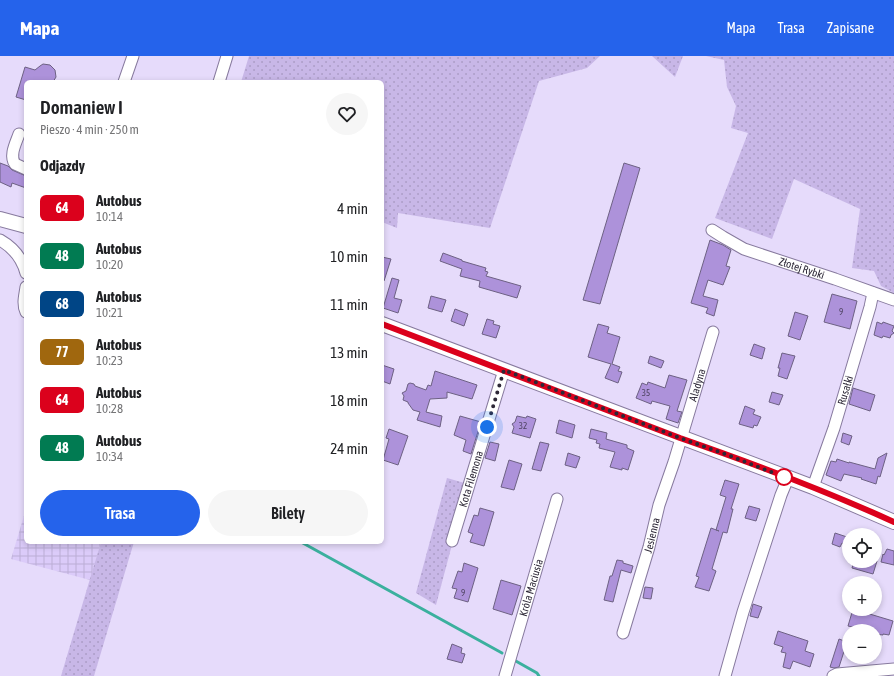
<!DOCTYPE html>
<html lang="pl">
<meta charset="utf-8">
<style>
:root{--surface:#fff;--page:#f6f6f6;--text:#202124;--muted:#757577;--accent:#2563eb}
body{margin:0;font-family:"Asap Condensed",sans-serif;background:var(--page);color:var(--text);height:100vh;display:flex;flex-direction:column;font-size:15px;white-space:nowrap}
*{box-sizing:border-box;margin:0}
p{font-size:13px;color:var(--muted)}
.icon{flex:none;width:22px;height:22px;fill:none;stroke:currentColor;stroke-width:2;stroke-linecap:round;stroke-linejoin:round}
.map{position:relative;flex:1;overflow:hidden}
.panel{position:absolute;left:24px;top:24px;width:360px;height:464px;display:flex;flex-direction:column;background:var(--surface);border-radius:6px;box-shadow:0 2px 6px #0003}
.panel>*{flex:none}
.badge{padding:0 8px;border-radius:6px;font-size:14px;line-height:26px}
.fabs{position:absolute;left:842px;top:472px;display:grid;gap:8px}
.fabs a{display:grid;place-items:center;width:40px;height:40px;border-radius:50%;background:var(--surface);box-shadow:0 2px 6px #0003;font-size:20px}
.you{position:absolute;width:20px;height:20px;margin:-10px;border:3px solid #fff;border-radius:50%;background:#1a73e8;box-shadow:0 0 0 6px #1a73e833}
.map>.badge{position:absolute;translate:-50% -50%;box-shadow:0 0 0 2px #fff}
h2{padding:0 16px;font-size:15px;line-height:36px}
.round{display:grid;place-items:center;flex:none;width:42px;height:42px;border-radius:21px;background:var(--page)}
.overview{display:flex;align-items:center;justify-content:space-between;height:68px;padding:0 16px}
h1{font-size:19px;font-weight:600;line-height:30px}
.cta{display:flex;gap:8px;margin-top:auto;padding:8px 16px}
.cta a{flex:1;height:46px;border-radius:24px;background:var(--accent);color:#fff;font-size:16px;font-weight:600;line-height:46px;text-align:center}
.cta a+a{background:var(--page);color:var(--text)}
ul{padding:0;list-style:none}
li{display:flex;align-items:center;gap:12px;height:48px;padding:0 16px}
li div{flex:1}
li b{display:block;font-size:15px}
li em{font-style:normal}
li .badge{min-width:44px;font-weight:700;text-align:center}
header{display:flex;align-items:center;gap:24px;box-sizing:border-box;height:56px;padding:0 20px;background:var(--accent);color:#fff}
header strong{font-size:19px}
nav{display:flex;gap:22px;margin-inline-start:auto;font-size:14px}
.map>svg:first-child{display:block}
.industrial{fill:url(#industrial-grid)}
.grass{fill:url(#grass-dots)}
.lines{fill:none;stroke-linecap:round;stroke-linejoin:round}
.stream{stroke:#3bb09e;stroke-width:3}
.building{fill:#ad92da;stroke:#6d6183}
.minor-casing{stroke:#877a9e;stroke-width:13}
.major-casing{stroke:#877a9e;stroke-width:16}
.minor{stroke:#fff;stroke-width:11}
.major{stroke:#fff;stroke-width:14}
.line-casing{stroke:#fff;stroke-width:9}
.line{stroke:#db011c;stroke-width:6}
.walk{stroke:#2d2837;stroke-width:4;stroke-dasharray:0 7.2}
.stop-dot{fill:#fff;stroke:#db011c;stroke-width:2}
.labels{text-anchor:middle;stroke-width:3;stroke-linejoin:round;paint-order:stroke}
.number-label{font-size:9px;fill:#4d4260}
.street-label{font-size:11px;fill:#2d2837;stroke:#f0ebfb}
</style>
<header>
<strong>Mapa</strong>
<nav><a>Mapa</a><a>Trasa</a><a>Zapisane</a></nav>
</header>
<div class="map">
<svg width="894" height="620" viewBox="0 0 894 620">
<defs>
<pattern id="industrial-grid" width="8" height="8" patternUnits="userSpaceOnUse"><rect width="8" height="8" fill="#dbcbf9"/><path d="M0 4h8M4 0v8" fill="none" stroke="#bcaed6"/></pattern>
<pattern id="grass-dots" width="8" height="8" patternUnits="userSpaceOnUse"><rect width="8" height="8" fill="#c8b7e7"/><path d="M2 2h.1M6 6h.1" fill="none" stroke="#ac9dc7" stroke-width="1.8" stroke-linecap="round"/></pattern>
</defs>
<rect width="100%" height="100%" fill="#e6dbfb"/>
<path class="industrial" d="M26,453v33h75l-11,38 -79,-21z"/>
<g class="grass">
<path d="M249,0h351l-13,12 -48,13 -49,147 -92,-15 -1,15 -15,-6v-140h-141z"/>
<path d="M652,0h31l-8,21z"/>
<path d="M706,0h188v237l-13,-7 -7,-15 -22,-3 8,-59 -66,-30 -22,60 -57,-21 33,-85 -17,-5 5,-22 -9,-19 -3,-27z"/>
<path d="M447,422l21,6 -32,121 -20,-12z"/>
<path d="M101,486h33l-40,134h-33z"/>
</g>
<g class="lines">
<g class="stream">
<path d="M301,486l96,53 105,58"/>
<path d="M514,604l23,13 2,3"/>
</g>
</g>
<g class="building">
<path d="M43,8l7,1 5,5 1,7 -3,5h-27v18l-10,-3 9,-30 10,3 5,-4z"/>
<path d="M0,107l8,3 4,4 14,6v12l-14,-5 -1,4 -11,-5z"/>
<path d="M624,107l16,5 -40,136 -17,-4z"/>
<path d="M710,184l13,5 8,5 -5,16 4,1 -7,18 -15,-5 -5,16 15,4 -4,16 -8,-3 2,-5 -17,-5z"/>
<path d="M443,197l19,7v1l24,7 -1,3 3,1 -2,4 35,10 -4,12 -38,-11 1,-6 -20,-5 2,-7 -22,-8z"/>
<path d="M382,201l9,2 -7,22h-2z"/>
<path d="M392,222l7,2 -5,18 8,2 -4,13 -15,-5z"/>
<path d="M832,238l25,7 -7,28 -26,-7z"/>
<path d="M431,240l15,4 -4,12 -14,-4z"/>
<path d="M455,253l13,5 -4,12 -13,-5z"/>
<path d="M795,256l13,4 -8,24 -12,-4z"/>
<path d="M487,263l7,2 -1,3 7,2 -4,12 -14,-4z"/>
<path d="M877,266l5,2 1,-2 11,4 -2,5 2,2 -3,2 -1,3 -7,-2 -1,2 -8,-3z"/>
<path d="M598,268l11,3 -2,6 13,4 -8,27 8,3 -2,4 4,1 -4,11 -13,-5 6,-14 -23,-7z"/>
<path d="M754,288l11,4 -3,11 -12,-4z"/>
<path d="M782,297l13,3 -8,23 -9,-3 2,-8h-2z"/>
<path d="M650,300l14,5 -3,7 -13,-5z"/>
<path d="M382,309l12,4 -4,15 -8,-3z"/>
<path d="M435,315l42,14 -5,14 -25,-7v6l-17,1 -4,13 16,4 -2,11 -23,-7 3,-8 -7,-2 -5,-7v-1l-5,-2 1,-4 -2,-3 4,-2 2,-7 2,-1 4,1 1,2 11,4 2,-5 3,1z"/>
<path d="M669,319l18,5 -10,31 5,1 -4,11 -12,-4 4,-13 -18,-5 -1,3 -15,-6 6,-15 5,2 1,-3 17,6z"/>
<path d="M853,332l22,7 -5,16 -21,-7z"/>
<path d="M772,336l11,3 -4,10 -10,-3z"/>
<path d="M745,350l10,4 -2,4 8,3 -4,9 -3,-1 -1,3 -14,-4z"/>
<path d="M460,360l21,6 -10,32 -8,-3 3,-11 -12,-5z"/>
<path d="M517,360l9,2 1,-2 9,3 -6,19 -18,-5 2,-6 -2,-3 3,-2z"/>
<path d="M559,364l16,5 -3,13 -16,-5z"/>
<path d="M389,373l19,7 -10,29 -15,-5 6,-21 -3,-1z"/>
<path d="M591,373l16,4 -1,6 21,6v3l7,3 -6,19 -6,-2v2l-12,-3 5,-15 -16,-4 1,-4 -4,-1 1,-3 -8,-2z"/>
<path d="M843,377l9,3 -3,9 -8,-3z"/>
<path d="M490,386l9,2 -4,17 -10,-3z"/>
<path d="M540,386l9,2 -8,27 -9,-2z"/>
<path d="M568,397l12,4 -4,11 -11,-3z"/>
<path d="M887,397l-7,24 -2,-1 -2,8 -15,-5 1,-1 -18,-4 -3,7 -15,-6 5,-14 5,1 1,-3 12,4v-1l26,7 3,-11z"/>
<path d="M509,404l13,4 -8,26 -13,-3z"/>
<path d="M725,424l14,4 -8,25h2l-6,24 -4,-1 -11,37 4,2 -7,20 -14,-4 4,-10 -3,-1 15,-48 8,3 -3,-1 10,-33 -6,-2z"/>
<path d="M749,450l11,3 -4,12 -11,-3z"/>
<path d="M480,452l14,4 -10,34 -14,-4 3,-8 -5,-2 6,-17 4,1z"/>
<path d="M835,477l12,4 -3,7 -2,-1 -2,4 -8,-3z"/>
<path d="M887,493l7,2v14l-13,-3 2,-8 1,1z"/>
<path d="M617,504l6,1v2l10,3 -2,7 -10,-3 -8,32 -9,-2 6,-24h2z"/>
<path d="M854,505h23l-4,13 -21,-6z"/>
<path d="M464,507l14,5 -10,34 -14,-4 3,-9 -5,-1 6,-17 4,1z"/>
<path d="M501,524l20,6 -9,29 -19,-6z"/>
<path d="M645,531l8,1 -2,11 -8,-1z"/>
<path d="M753,548l9,3 -4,11 -8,-2z"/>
<path d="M853,553l40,12 -4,14 -6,-1v1l-8,-1v-3h-14v-2l-13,-3z"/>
<path d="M778,575l30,10 -3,10 9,3 -4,13 -17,-6 -3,8 -7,-2 3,-14 -5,-1 2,-5 -9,-3z"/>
<path d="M839,583l8,3 -8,25 -5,1 -4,-1z"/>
<path d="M452,588l10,4 -1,5 4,1 -3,9 -15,-4z"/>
</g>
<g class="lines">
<g class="minor-casing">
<g id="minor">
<path d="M124,26l9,-26"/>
<path d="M219,26l8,-26"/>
<path d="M19,78c-3,9 -10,21 -4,30l11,5"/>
<path id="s1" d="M712,174l11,7 21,12 91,30 59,21"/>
<path d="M0,184c14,8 22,18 26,33"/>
<path d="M26,231c-1,8 -4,17 0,25"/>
<path id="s2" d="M813,431l21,-59 36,-121 3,-14"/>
<path id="s3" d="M452,485l52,-171"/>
<path id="s4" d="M623,577l26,-86 10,-42 15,-43 39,-130"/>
<path id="s5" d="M505,620l52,-177"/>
<path d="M725,620l18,-64 38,-117 7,-17"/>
<path d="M833,620l4,-2 57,-5"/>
</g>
</g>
<g class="major-casing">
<g id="major">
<path d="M0,163l26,7"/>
<path d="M382,268l431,163 81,35"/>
</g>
</g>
<use href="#minor" class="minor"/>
<use href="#major" class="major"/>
</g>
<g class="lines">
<g class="line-casing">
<path id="line" d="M382,268l298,114c72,25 144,52 214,84"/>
</g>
<use href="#line" class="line"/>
<path class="walk" d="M487,371l17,-57 176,68 45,16 59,23"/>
</g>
<circle class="stop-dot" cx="784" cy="421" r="8"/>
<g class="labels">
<g class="number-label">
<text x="841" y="259">9</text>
<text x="646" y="340">35</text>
<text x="523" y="373">32</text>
<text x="463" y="540">9</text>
</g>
<g class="street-label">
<text dy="4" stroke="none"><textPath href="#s1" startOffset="98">Złotej Rybki</textPath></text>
<text dy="4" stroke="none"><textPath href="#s4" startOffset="259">Aladyna</textPath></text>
<text dy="4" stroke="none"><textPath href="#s2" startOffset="102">Rusałki</textPath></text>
<text dy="4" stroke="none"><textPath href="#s3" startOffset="65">Kota Filemona</textPath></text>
<text dy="4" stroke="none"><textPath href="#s4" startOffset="102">Jesienna</textPath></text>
<text dy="4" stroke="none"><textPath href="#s5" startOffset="92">Króla Maciusia</textPath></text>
</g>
</g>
</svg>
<div class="fabs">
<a><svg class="icon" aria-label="locate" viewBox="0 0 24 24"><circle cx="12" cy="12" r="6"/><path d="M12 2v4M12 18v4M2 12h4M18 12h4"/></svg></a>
<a>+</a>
<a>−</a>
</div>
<div class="you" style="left:487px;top:371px"></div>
<section class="panel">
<div class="overview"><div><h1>Domaniew I</h1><p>Pieszo · 4 min · 250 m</p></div><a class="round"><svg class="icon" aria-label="heart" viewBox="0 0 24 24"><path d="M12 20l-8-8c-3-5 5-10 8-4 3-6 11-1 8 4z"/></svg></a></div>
<h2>Odjazdy</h2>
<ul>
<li><span class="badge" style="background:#db011c;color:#fff">64</span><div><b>Autobus</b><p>10:14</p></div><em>4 min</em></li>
<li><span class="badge" style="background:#017b52;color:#fff">48</span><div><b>Autobus</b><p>10:20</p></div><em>10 min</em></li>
<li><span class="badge" style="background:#004586;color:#fff">68</span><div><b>Autobus</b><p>10:21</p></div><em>11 min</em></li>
<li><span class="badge" style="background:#a0670e;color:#fff">77</span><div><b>Autobus</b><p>10:23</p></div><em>13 min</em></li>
<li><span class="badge" style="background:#db011c;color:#fff">64</span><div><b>Autobus</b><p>10:28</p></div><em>18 min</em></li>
<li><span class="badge" style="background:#017b52;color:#fff">48</span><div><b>Autobus</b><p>10:34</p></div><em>24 min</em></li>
</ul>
<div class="cta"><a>Trasa</a><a>Bilety</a></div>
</section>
</div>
